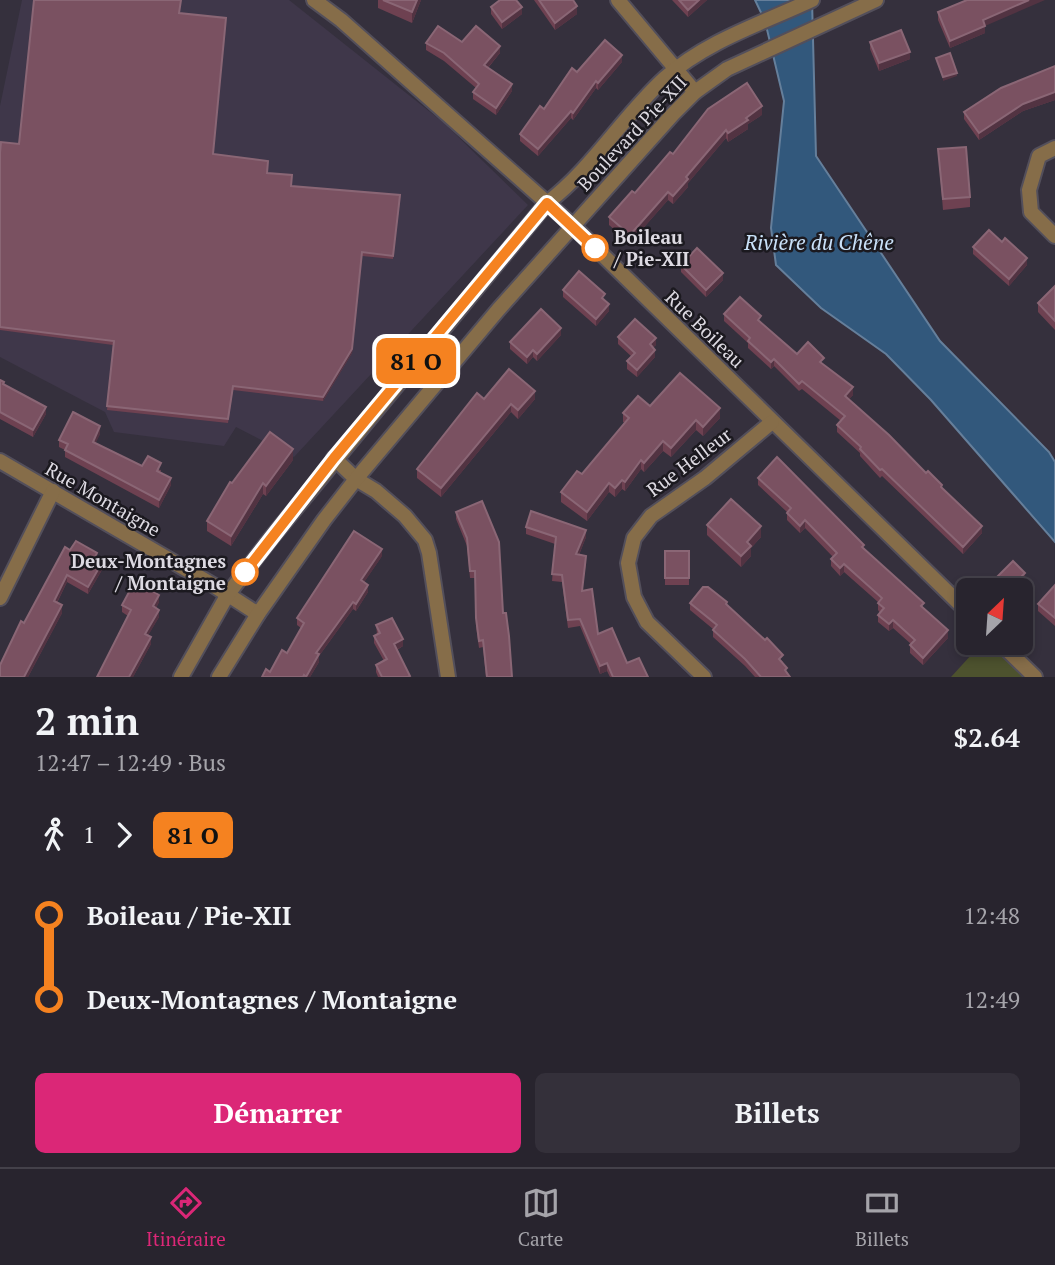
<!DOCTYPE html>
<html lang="fr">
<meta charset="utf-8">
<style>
:root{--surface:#28242e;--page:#34303a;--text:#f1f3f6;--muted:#a5a4aa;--line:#44414a;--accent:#db2777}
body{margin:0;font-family:"PT Serif",serif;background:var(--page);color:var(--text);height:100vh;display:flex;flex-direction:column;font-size:26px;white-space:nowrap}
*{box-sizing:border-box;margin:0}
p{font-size:23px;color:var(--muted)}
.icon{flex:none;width:38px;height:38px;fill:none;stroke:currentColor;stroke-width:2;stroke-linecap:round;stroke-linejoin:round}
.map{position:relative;height:677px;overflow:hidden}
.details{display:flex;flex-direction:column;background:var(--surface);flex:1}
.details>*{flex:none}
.badge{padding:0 14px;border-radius:10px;font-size:24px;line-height:46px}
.needle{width:46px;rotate:25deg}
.controls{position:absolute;left:956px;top:578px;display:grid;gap:14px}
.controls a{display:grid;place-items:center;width:77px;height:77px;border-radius:10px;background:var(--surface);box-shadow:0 4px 10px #0003,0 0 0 2px var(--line);font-size:35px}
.map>.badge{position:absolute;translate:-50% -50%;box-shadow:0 0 0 4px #fff}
.legs{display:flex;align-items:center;gap:10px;height:77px;padding:0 35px;font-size:23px}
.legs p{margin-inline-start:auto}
.head{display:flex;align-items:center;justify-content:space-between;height:119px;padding:0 35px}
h1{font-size:38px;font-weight:700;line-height:52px}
.cta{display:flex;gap:14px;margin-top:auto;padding:14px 35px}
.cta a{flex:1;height:80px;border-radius:10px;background:var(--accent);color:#fff;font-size:28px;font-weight:700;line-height:80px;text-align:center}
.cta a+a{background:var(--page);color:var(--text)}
ul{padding:0 35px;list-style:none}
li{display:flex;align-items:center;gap:24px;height:84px;font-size:26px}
li i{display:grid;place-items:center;width:10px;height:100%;margin:0 9px;background:currentColor}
li i::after{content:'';width:18px;height:18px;margin:-9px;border:5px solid;border-radius:50%;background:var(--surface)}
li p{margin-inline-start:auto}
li:first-child i{background:linear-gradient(#0000 50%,currentColor 0)}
li:last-child i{background:linear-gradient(currentColor 50%,#0000 0)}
.tabs{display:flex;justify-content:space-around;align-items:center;height:98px;border-top:2px solid var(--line);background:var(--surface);font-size:19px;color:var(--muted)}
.tabs a{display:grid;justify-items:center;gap:4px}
.tabs .active{color:var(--accent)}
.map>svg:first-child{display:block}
.built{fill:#3f374a}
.green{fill:#4d522e}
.water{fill:#32587c;stroke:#657f9b;stroke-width:2}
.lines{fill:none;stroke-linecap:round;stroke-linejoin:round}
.minor-casing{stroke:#534f5b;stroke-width:18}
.tertiary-casing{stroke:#534f5b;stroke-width:18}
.minor{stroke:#866d49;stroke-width:14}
.tertiary{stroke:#866d49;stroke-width:14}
.wall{fill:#6e4151}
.shaded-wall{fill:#523342}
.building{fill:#7a5161;stroke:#8a6675;stroke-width:2}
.line-1-casing{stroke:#fff;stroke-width:16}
.line-1{stroke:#f58220;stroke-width:10}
.stop-1-dot{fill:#fff;stroke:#f58220;stroke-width:3.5}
.labels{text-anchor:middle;stroke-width:5;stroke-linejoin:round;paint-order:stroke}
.street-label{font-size:19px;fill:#dddae2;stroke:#1b191f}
.stop-label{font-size:19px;font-weight:bold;fill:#dddae2;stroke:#1b191f;text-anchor:start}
.water-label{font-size:21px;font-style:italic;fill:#c9e1f9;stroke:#1b191f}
</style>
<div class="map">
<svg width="1055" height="677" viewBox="0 0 1055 677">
<rect width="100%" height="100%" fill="#35303d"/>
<path class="built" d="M22,0h267l155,123 84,82 -234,252 -58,-30 -12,19 -110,-14 -9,-20 -105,-55v-251z"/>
<path class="green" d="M983,642h20l35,35h-87z"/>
<path class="water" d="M755,0h57l4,156 124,185 109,111 6,10v80l-124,-142 -45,-46 -65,-46 -45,-43 -5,-37 13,-127 -19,-80z"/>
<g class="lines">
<g class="minor-casing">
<g id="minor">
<path d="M314,0l27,20 231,205 396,387"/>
<path d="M618,0l77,92"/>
<path d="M1055,148l-16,8 -10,34 2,22 24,24"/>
<path d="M334,458l22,21 20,12 29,25 20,24 4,13 19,124"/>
<path d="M0,461l213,124 45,29"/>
<path d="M0,598l53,-107"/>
<path d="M999,642l36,35"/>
<path d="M704,677l-57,-55 -13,-25 -6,-34 6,-25 17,-22 54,-38 67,-56"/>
</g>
</g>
<g class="tertiary-casing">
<g id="tertiary">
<path d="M181,677l47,-83 44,-57 275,-334c46,-35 76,-87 118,-125 41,-37 98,-55 147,-78"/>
<path d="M219,677l39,-63 66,-94 32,-41 142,-169 175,-196 22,-22 32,-23 149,-69"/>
</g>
</g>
<use href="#minor" class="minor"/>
<use href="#tertiary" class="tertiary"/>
</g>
<g class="wall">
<path d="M378,0h43l-9,23 -34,-15z"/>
<path d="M534,0h39l4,14 -22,16z"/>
<path d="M672,0h35l-19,17z"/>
<path d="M491,7l31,7 -20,15 -11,-15z"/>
<path d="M938,12l47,14v7l-35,15 -12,-28z"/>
<path d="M179,13l34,141 54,19 25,6 -1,7 109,13 -7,60 -31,-3 -10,97 -29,48 -90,-11 -5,33 -121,-13 6,-65 -113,-15v-177l19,-9z"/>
<path d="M462,42l38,11 -12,15 24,23 -16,24 -23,-16v-7l3,-4 -32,-27 -18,-11v-7z"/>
<path d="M870,42l40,17 -31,12 -9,-22z"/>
<path d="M622,62l-24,28 -2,-2 -23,32 -2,-2 -33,38 -18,-15v-7l57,-62z"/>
<path d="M1055,66v34l-32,11 -44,29 -15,-21v-7z"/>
<path d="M762,115l-14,9v5l-20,13 -2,-4 -38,45v4l-15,17 -5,-4 -38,43 -21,-18v-8l26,-24 38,-39z"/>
<path d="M938,149l32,48v10l-27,3z"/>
<path d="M973,247l54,18 -18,21 -36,-32z"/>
<path d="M681,265l42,15 -17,17 -25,-25z"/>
<path d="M1055,286v44l-17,-18v-9z"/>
<path d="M563,290l42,10 4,11 -13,15 -33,-29z"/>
<path d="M724,314l37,9 36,31 27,11 29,30 -4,4 93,90 40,44 -19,21 -81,-78 -2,2 -20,-22v-3l-23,-21v-7l4,-4 -39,-32 -3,2 -25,-25 -3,3 -23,-21v-5l-24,-22z"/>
<path d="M561,335l-24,26 -4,-4 -6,7 -17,-15v-7z"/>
<path d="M618,337l38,8 -3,2 2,10 -18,20 -10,-8v-8l5,-4 -14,-13z"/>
<path d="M0,380l4,5 42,29 -13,23 -33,-18z"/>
<path d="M484,399h51l-17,20 -7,-7 -70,85 -24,-19v-9z"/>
<path d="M650,406l70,12 -17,18 -7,-6 -25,27 -8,-6 -19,21 -3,-3 -16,22 -3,-2 -7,8 -6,-5 -22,29 -26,-19v-10l21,-18 43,-51 -2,-1v-9z"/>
<path d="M100,434l-5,9 47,23 19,4 -1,3 11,12 -12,23 -94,-51v-7l-6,-3v-7z"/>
<path d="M293,460l-27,36 -3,-2 -32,52 -24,-15v-10l25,-38z"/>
<path d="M758,478l106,71 60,59 24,30 -25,27 -13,-12v-8l1,-1 -18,-16 -4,3 -11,-9v-7l2,-2 -2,-3v-8l-34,-30 -4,4 -9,-10v-7l2,-2 -28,-29 -5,5 -13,-13v-8l-29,-27z"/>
<path d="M456,512l47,101 9,64h-26l-3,-30 -4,1 -3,-22 -1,-48h-5l-3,-32 -11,-27z"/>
<path d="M707,525l54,12 -10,11v8l-10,11 -34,-32z"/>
<path d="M526,527l60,10 -7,18 7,8 -4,27 16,44 29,29 21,14h-38l-3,-6 -7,3 -20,-48 -12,2 -6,-46 -10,-1 3,-37 -29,-10z"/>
<path d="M70,550l27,8 6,10 -15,26 -21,-12 -10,21 5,10 -34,64h-28l24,-54z"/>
<rect x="665" y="551" width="24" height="34"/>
<path d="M382,556l-18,26 4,10 -12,19 -3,-2 -34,47v6l-9,15h-48l8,-5 17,-19 14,-25 -4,-3v-7z"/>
<path d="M1055,585v41l-17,-15v-7z"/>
<path d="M159,602l-3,6 3,9 -11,18 3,9 -18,33h-36l31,-61 -6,-4v-7z"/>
<path d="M690,603l37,2 56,57 -1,1 8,14h-35l-10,-11 -32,-29v-8l-23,-19z"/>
<path d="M376,625l27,21 -6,4 13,27h-32l-2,-5v-7l8,-4 -10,-18v-7l3,-2z"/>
</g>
<g class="shaded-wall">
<path d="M417,0h4l-9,23v-11z"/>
<path d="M699,0h8l-19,17v-7z"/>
<path d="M1029,0h16l-60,26v7l-35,15v-7l33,-21z"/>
<path d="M577,6v8l-22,16v-7z"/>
<path d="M522,7v7l-20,15v-7z"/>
<path d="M500,46v7l-16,19v-7z"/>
<path d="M910,52v7l-31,12v-8z"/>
<path d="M622,55v7l-24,28v-7z"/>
<path d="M957,73v3l-14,5v-4z"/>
<path d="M596,81v7l-23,32v-7z"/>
<path d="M512,84v7l-16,24v-7z"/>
<path d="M1055,92v8l-32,11 -44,29v-7l44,-29z"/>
<path d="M762,106v9l-14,9v5l-20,13v-9l18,-15z"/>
<path d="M571,111v7l-33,38v-7z"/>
<path d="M726,130v8l-38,45v4l-15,17v-8l13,-19z"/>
<path d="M668,192v8l-38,43v-8z"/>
<path d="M362,256l-10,97 -29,48v-4z"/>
<path d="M1027,258v7l-18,21v-7z"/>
<path d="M723,273v7l-17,17v-7z"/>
<path d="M609,304v7l-13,15v-7z"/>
<path d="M561,328v7l-24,26v-7z"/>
<path d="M656,338v7l-6,6v-7z"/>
<path d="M533,350v7l-6,7v-7z"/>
<path d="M655,350v7l-18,20v-7z"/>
<path d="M774,359v7l-3,3v-7z"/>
<path d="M853,387v8l-8,9v-8z"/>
<path d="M535,391v8l-17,20v-9z"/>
<path d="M511,404v8l-70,85v-9z"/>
<path d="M46,407v7l-13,23v-7z"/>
<path d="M720,408v10l-17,18v-9z"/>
<path d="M696,420v10l-25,27v-9z"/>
<path d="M100,426v8l-7,15v-7z"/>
<path d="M663,441v10l-19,21v-9z"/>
<path d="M293,449v11l-27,36v-10z"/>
<path d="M641,460v9l-16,22v-9z"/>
<path d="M171,478v7l-12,23v-8z"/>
<path d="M622,480v9l-7,8v-9z"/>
<path d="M263,483v11l-32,52v-10z"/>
<path d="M609,483v9l-22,29v-9z"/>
<path d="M805,520v8l-5,5v-7z"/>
<path d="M761,526v11l-10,11v8l-10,11v-11l6,-14z"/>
<path d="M982,526v7l-19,21v-7z"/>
<path d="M586,530v7l-10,25v-8z"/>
<path d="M382,549v7l-21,31v-7z"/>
<path d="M103,561v7l-15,26v-7z"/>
<path d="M844,564v8l-4,4v-8z"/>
<path d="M1025,573v7l-7,7v-7z"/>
<path d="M67,575v7l-13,26v-7z"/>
<path d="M368,585v7l-12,19v-7z"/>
<path d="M1029,590v7l-9,9v-7z"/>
<path d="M159,595v7l-6,12v-8z"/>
<path d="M353,602v7l-34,47v6l-9,15h-4l10,-24z"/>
<path d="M62,605v8l-34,64h-4z"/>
<path d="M159,610v7l-14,24v-7z"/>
<path d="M893,620v8l-4,3v-7z"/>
<path d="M948,630v8l-25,27v-7z"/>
<path d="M151,637v7l-18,33h-4z"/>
<path d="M403,639v7l-9,5v-7z"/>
<path d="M607,663v8l-7,3v-8z"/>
</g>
<g class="building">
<path d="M34,0h147l-2,13 47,5 -13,136 55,7 -1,12 25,2 -1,11 109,9 -7,61 -31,-4 -10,97 -29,48 -90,-11 -5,33 -121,-13 7,-65 -114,-14v-174l1,-11 18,2z"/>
<path d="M383,0h34l-5,12z"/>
<path d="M500,0h16l6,7 -20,15 -11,-15z"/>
<path d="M539,0h34l4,6 -22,17z"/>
<path d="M679,0h20l-11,10z"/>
<path d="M967,0h62l-46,20 2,6 -35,15 -12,-29z"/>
<path d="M438,26l24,16 14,-16 24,20 -16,19 28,19 -16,24 -23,-16 6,-8 -35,-31 -18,-10z"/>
<path d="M901,30l9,22 -31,11 -9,-21z"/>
<path d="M605,40l17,15 -24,28 -2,-2 -23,32 -2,-2 -33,38 -18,-15 20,-28 4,3 28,-41 5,4z"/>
<path d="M950,53l7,20 -14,4 -7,-19z"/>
<path d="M1055,66v26l-32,12 -44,29 -15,-21 37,-24z"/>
<path d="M747,83l15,23 -16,12 2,2 -20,13 -2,-3 -40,47 2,2 -15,17 -5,-4 -38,43 -21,-18 23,-26 3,2 35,-41 3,2 35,-45z"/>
<path d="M966,147l4,50 -27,2 -5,-50z"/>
<path d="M989,230l13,12 3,-4 22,20 -18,21 -36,-32z"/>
<path d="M697,248l26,25 -17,17 -25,-25z"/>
<path d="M579,271l26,23 -3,4 7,6 -13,15 -33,-29z"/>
<path d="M1055,286v35l-17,-18z"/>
<path d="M740,297l21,19 -3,4 39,34 11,-12 16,16 -4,4 33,25 -8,9 44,39 37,38 2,-2 14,14 -1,2 41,39 -19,21 -81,-78 -2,1 -20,-21 1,-2 -24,-22 8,-9 -43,-35 -3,3 -25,-25 -3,3 -23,-21 2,-3 -26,-24z"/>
<path d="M541,309l20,19 -24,26 -4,-4 -6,7 -17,-15z"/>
<path d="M635,319l21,19 -6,6 5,6 -18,20 -10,-9 8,-8 -17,-16z"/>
<path d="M509,369l26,22 -17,19 -7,-6 -70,84 -24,-19 60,-76 7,6z"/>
<path d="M680,373l40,35 -17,19 -7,-7 -25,28 -8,-7 -19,22 -3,-3 -16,22 -3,-2 -7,8 -6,-5 -22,29 -26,-20 16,-21 5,3 47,-56 -6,-5 15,-17 12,10z"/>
<path d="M0,380l4,2 -1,2 43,23 -13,23 -33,-18z"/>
<path d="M73,412l27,14 -7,16 49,24 6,-10 13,7 -4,8 14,7 -12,22 -94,-50 3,-6 -9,-4z"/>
<path d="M270,432l23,17 -27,37 -3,-3 -32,53 -24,-15 23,-39 2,1z"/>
<path d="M777,457l87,88 -2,2 62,56 -3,3 27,24 -25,28 -13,-13 5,-5 -22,-20 -4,4 -11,-9 6,-7 -6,-5 4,-5 -38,-34 -4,4 -9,-9 6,-6 -32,-33 -5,6 -13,-13 4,-5 -33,-30z"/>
<path d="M731,499l30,27 -14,16 4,4 -10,10 -34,-31z"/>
<path d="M482,501l17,41 4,71h3l3,23 3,41h-25l-4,-37 -4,1 -3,-23 -1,-47h-5l-3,-33 -11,-26z"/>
<path d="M531,511l55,19 -10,24 10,2 -4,35 10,-2 6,45 14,-6 15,35 12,-5 9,19h-35l-6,-14 -7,3 -20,-47 -12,1 -6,-45 -10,-1 4,-37 -30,-10z"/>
<path d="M354,531l28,18 -21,31 7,5 -12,19 -3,-2 -37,51 3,1 -13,23 -2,-2 -1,2h-41l4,-8 4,3 12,-22 5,3 17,-30 -7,-5z"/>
<path d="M76,541l21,12 -2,4 8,4 -15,26 -21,-12 -13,26 8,4 -38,72h-24v-12l21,-44 3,2 41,-76 5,3z"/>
<rect x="665" y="551" width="24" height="27"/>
<path d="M1013,561l12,12 -7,7 11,10 -9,9v-9h-36z"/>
<path d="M135,581l24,14 -6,11 6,4 -14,24 6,3 -22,40h-32l34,-67 -9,-5z"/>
<path d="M1055,585v33l-17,-14z"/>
<path d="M703,587h5l19,15 -1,2 39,36 2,-2 16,17 -4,4 8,9 -2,2 5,7h-29l-16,-18 -32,-29 4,-5 -27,-22z"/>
<path d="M392,618l11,21 -9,5 16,32 -2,1h-26l-6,-12 11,-6 -13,-23 6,-3 -4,-8z"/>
</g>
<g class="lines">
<g class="line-1-casing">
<path id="line-1" d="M245,572l89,-114 213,-255 48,45"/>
</g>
<use href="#line-1" class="line-1"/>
</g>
<g class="stop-1-dot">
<circle cx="595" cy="248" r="12"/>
<circle cx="245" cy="572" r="12"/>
</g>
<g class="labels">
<g class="street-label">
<text transform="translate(632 133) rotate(-47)" y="7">Boulevard Pie-XII</text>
<text transform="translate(705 329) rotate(44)" y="7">Rue Boileau</text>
<text transform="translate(689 462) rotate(-37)" y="7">Rue Helleur</text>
<text transform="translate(103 499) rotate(30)" y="7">Rue Montaigne</text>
</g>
<g class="stop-label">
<text x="614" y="244">Boileau<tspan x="614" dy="22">/ Pie-XII</tspan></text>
<text x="226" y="568" text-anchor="end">Deux-Montagnes<tspan x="226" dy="22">/ Montaigne</tspan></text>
</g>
<g class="water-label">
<text x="819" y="250">Rivière du Chêne</text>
</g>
</g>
</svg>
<div class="controls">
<a><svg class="needle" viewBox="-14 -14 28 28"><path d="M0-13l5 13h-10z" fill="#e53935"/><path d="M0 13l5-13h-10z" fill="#a5a4aa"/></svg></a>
</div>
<b class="badge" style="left:416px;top:361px;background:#f58220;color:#111">81 O</b>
</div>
<section class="details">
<div class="head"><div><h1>2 min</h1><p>12:47 – 12:49 · Bus</p></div><b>$2.64</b></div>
<div class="legs"><svg class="icon" aria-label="walk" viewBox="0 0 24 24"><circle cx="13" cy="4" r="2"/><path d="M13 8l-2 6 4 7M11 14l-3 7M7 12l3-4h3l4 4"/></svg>1<svg class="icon" aria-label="forward" viewBox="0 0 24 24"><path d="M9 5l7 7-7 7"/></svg><b class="badge" style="background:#f58220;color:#111">81 O</b></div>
<ul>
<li><i style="color:#f58220"></i><b>Boileau / Pie-XII</b><p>12:48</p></li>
<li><i style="color:#f58220"></i><b>Deux-Montagnes / Montaigne</b><p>12:49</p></li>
</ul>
<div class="cta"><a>Démarrer</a><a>Billets</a></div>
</section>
<nav class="tabs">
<a class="active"><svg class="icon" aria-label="directions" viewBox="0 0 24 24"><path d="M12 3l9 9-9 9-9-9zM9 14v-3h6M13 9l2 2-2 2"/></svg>Itinéraire</a>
<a><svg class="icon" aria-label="map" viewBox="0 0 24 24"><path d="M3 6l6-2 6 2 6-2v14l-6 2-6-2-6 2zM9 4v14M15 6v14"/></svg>Carte</a>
<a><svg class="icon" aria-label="tickets" viewBox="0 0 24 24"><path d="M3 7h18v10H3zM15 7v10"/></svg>Billets</a>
</nav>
